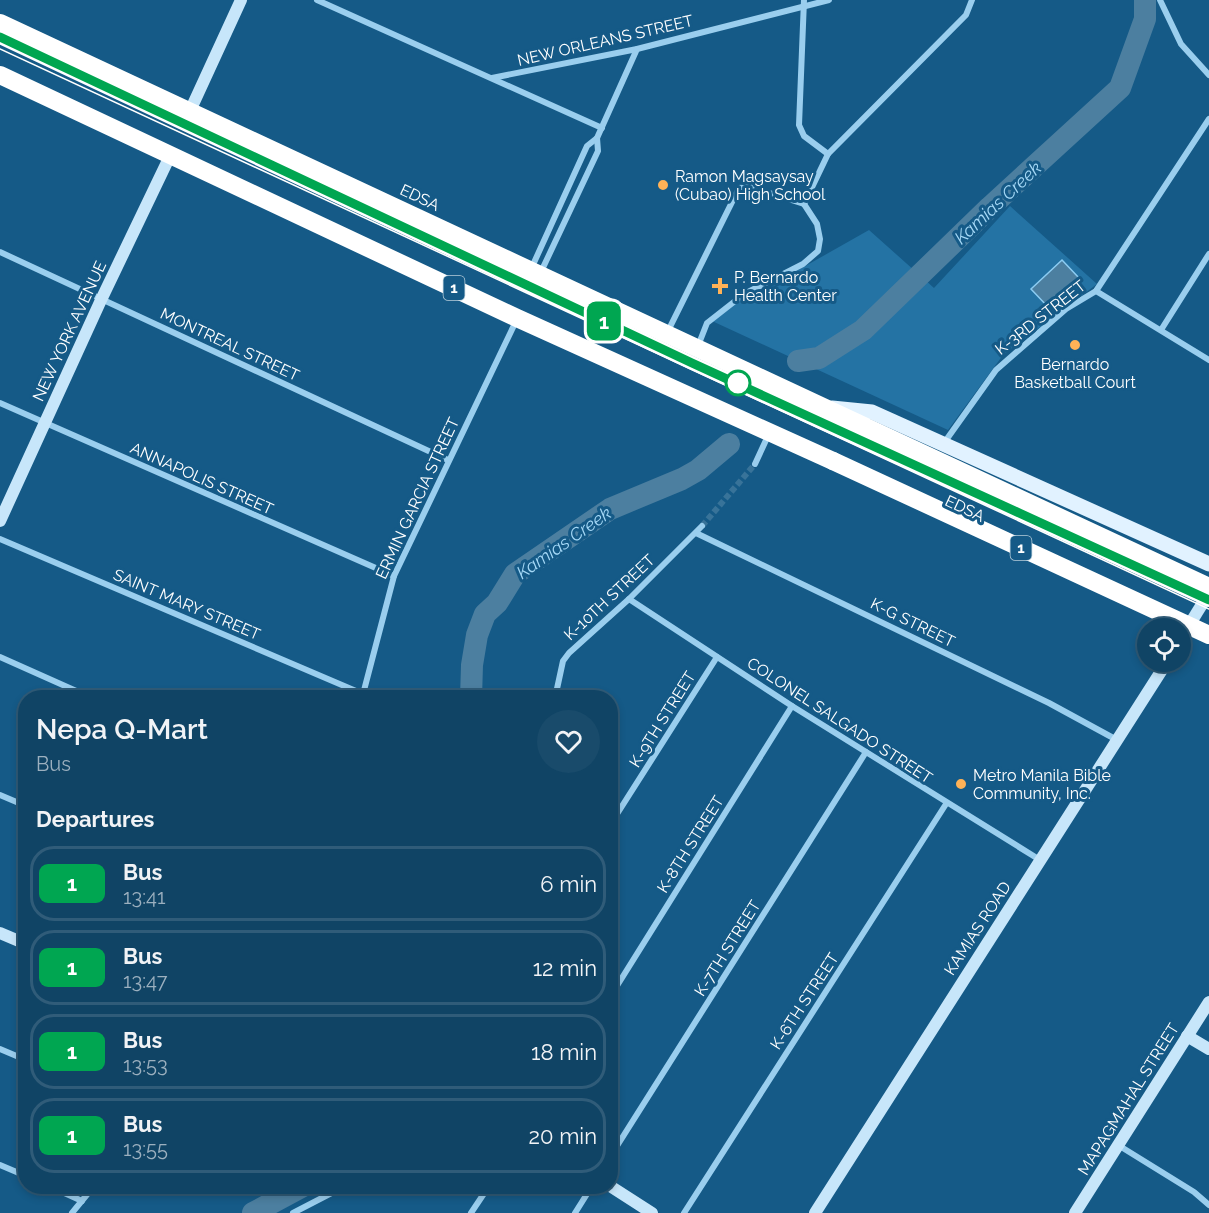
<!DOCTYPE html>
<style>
:root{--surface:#104465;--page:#194b6b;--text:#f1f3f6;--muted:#9cb0bf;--line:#305c79}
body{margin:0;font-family:Raleway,sans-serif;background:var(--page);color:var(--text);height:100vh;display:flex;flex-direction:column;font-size:22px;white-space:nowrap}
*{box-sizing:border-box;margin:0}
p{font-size:20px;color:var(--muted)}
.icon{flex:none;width:33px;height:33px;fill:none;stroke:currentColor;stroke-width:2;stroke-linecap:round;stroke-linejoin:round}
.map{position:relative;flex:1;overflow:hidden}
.sheet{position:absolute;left:18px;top:690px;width:600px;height:504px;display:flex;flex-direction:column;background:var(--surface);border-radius:24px;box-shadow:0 3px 9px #0003,0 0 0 2px var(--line)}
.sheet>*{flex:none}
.badge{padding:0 12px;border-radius:9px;font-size:21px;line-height:39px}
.controls{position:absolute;left:1137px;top:618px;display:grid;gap:12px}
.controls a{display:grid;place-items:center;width:54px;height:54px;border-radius:50%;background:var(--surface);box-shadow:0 3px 9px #0003,0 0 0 2px var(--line);font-size:30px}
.map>.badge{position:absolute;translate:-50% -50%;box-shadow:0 0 0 3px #fff}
h2{padding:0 18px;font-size:22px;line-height:54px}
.round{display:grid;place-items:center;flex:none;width:63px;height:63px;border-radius:32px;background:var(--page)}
.head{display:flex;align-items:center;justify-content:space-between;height:102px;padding:0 18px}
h1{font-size:28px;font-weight:600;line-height:45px}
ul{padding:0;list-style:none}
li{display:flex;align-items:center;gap:18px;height:75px;margin:0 12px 9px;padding:0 6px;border:3px solid var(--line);border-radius:24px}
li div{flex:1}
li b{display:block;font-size:22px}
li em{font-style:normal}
li .badge{min-width:66px;font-weight:700;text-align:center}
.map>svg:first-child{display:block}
.green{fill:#2473a4}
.water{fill:#4c7fa0;stroke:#8cccf2;stroke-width:1.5}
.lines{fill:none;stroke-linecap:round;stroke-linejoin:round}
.river{stroke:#4c7fa0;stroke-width:22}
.street-tunnel{stroke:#387399;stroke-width:6;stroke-dasharray:6 3;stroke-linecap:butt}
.street{stroke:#9aceee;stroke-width:6}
.secondary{stroke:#c7e6fa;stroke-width:12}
.primary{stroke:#e1f2ff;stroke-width:15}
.highway{stroke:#fff;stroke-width:18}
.tram{stroke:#fff;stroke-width:1.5}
.highway-bridge{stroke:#fff;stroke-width:18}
.line-casing{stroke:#fff;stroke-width:14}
.line{stroke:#00a651;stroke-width:9}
.poi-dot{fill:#ffb257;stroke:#155a87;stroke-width:2}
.stop-dot{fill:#fff;stroke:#00a651;stroke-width:3}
.labels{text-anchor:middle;stroke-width:6;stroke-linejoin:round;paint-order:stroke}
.shield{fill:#155a87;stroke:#b9cedb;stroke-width:1.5}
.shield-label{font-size:15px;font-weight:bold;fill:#fff}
.street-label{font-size:16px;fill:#fff;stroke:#155a87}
.poi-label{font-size:16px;fill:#fff;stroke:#155a87;text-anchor:start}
.water-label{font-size:18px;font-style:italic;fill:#a5d8f6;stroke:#155a87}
</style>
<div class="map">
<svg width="1209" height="1213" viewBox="0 0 1209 1213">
<rect width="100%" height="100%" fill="#155a87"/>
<path class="green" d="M1010,206l87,78 -94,71 -55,75 -236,-109 32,-25 19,-6 106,-60 65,58z"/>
<path class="water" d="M1062,260l17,18 -31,29 -17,-18z"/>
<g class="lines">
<g class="river">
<path d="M798,361l21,-3 44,-28 127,-123 130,-119 25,-69v-19"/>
<path d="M471,698l1,-33 5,-30 8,-21 12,-11 18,-29 95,-65 72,-30 16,-9 31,-26"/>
<path d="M253,1213l50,-27"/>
</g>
<path class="street-tunnel" d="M702,526l53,-62"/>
<g class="street">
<path d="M317,0l285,128"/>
<path d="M804,0l-5,125 5,11 24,18"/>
<path d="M1160,0l21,44 28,31"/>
<path d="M492,78l145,-29 192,-49"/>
<path d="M804,204l24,-50 138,-139 6,-15"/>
<path d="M0,252l448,208"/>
<path d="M532,267l55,-121 10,-8"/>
<path d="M540,274l58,-123 -1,-13 40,-89"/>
<path d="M1096,291l113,69"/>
<path d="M1161,330l48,-76"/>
<path d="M668,331l71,-143 12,-1 53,17"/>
<path d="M698,346l9,-23 37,-29 59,-30 15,-13 2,-12 -3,-15 -13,-20"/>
<path d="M0,403l394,173"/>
<path d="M944,443l52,-73 70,-61 30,-18 113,-172"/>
<path d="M755,464l12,-26"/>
<path d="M696,533l353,170 68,37"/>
<path d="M0,539l363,155"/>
<path d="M629,599l163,107 248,154"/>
<path d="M0,657l92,41"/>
<path d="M362,698l32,-122 123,-257"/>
<path d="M555,698l8,-37 6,-8 60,-54 73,-73"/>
<path d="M0,795l26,11"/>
<path d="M610,825l107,-168"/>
<path d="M610,997l182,-291"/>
<path d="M0,1049l26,11"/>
<path d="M1118,1145l76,47 15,13"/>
<path d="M610,1157l256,-405"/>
<path d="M0,1165l26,11"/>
<path d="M49,1186l33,15"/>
<path d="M72,1213l22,-27"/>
<path d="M293,1213l52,-27"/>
<path d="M471,1213l18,-27"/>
<path d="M575,1213l17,-27"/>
<path d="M684,1213l262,-409"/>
</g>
<g class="secondary">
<path d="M190,111l51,-111"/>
<path d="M0,521l101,-221 69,-144"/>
<path d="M1180,640l29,-47"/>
<path d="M0,933l26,11"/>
<path d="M1187,1036l22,13"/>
<path d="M610,1186l42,27"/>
<path d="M815,1213l352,-551"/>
<path d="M1075,1213l134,-211"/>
</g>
<path class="primary" d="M832,408l40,4 337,152"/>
<g class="highway">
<path d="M0,23l1209,564"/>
<path d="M0,75l517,243 316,143"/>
</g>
<path class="tram" d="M0,49l1209,560"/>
<path class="highway-bridge" d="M833,461l376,174"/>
</g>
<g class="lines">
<g class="line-casing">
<path id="line" d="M0,37l692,326 517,237"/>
</g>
<use href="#line" class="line"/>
</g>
<g class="poi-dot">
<circle cx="663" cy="185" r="6"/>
<path d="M717 277h6v6h6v6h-6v6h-6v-6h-6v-6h6z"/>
<circle cx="1075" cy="345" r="6"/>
<circle cx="961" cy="784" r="6"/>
</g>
<circle class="stop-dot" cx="738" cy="383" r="12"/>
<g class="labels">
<g class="shield">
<rect x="443.5" y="276" width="21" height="24" rx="4.5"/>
<rect x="1010.5" y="536" width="21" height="24" rx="4.5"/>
</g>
<g class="shield-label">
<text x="454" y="293">1</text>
<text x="1021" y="553">1</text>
</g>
<g class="street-label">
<text transform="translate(605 40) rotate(-13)" y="6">NEW ORLEANS STREET</text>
<text transform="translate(420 197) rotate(25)" y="6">EDSA</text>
<text transform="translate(1040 317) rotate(-38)" y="6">K-3RD STREET</text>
<text transform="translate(69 331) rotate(-65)" y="6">NEW YORK AVENUE</text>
<text transform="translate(230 344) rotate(25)" y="6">MONTREAL STREET</text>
<text transform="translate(202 478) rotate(24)" y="6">ANNAPOLIS STREET</text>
<text transform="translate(417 498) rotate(-65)" y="6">ERMIN GARCIA STREET</text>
<text transform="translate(965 508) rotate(25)" y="6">EDSA</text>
<text transform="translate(609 597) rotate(-43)" y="6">K-10TH STREET</text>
<text transform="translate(187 604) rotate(23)" y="6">SAINT MARY STREET</text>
<text transform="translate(913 622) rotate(26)" y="6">K-G STREET</text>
<text transform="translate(662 719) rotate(-58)" y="6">K-9TH STREET</text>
<text transform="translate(840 720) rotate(33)" y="6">COLONEL SALGADO STREET</text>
<text transform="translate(690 844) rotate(-58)" y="6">K-8TH STREET</text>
<text transform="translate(977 928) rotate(-57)" y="6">KAMIAS ROAD</text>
<text transform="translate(727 948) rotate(-58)" y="6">K-7TH STREET</text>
<text transform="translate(804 1001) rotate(-57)" y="6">K-6TH STREET</text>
<text transform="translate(1128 1099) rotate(-58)" y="6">MAPAGMAHAL STREET</text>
</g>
<g class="poi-label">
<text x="675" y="182">Ramon Magsaysay<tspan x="675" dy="18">(Cubao) High School</tspan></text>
<text x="734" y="283">P. Bernardo<tspan x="734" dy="18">Health Center</tspan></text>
<text x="1075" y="370" text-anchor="middle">Bernardo<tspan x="1075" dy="18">Basketball Court</tspan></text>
<text x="973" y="781">Metro Manila Bible<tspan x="973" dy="18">Community, Inc.</tspan></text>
</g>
<g class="water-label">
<text transform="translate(998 203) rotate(-43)" y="6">Kamias Creek</text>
<text transform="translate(564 543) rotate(-35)" y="6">Kamias Creek</text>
</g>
</g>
</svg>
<div class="controls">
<a><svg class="icon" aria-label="locate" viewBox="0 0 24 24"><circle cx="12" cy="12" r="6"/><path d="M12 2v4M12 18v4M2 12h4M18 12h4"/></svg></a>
</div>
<b class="badge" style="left:604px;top:321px;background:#00a651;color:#fff">1</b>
<section class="sheet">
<div class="head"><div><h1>Nepa Q-Mart</h1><p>Bus</p></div><a class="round"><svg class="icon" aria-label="heart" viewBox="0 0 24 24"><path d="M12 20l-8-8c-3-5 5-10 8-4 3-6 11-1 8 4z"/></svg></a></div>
<h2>Departures</h2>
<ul>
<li><span class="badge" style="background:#00a651;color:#fff">1</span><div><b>Bus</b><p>13:41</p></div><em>6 min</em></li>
<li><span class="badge" style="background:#00a651;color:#fff">1</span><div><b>Bus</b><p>13:47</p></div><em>12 min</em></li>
<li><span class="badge" style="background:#00a651;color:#fff">1</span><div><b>Bus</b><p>13:53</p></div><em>18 min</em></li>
<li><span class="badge" style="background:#00a651;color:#fff">1</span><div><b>Bus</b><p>13:55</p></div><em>20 min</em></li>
</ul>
</section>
</div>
